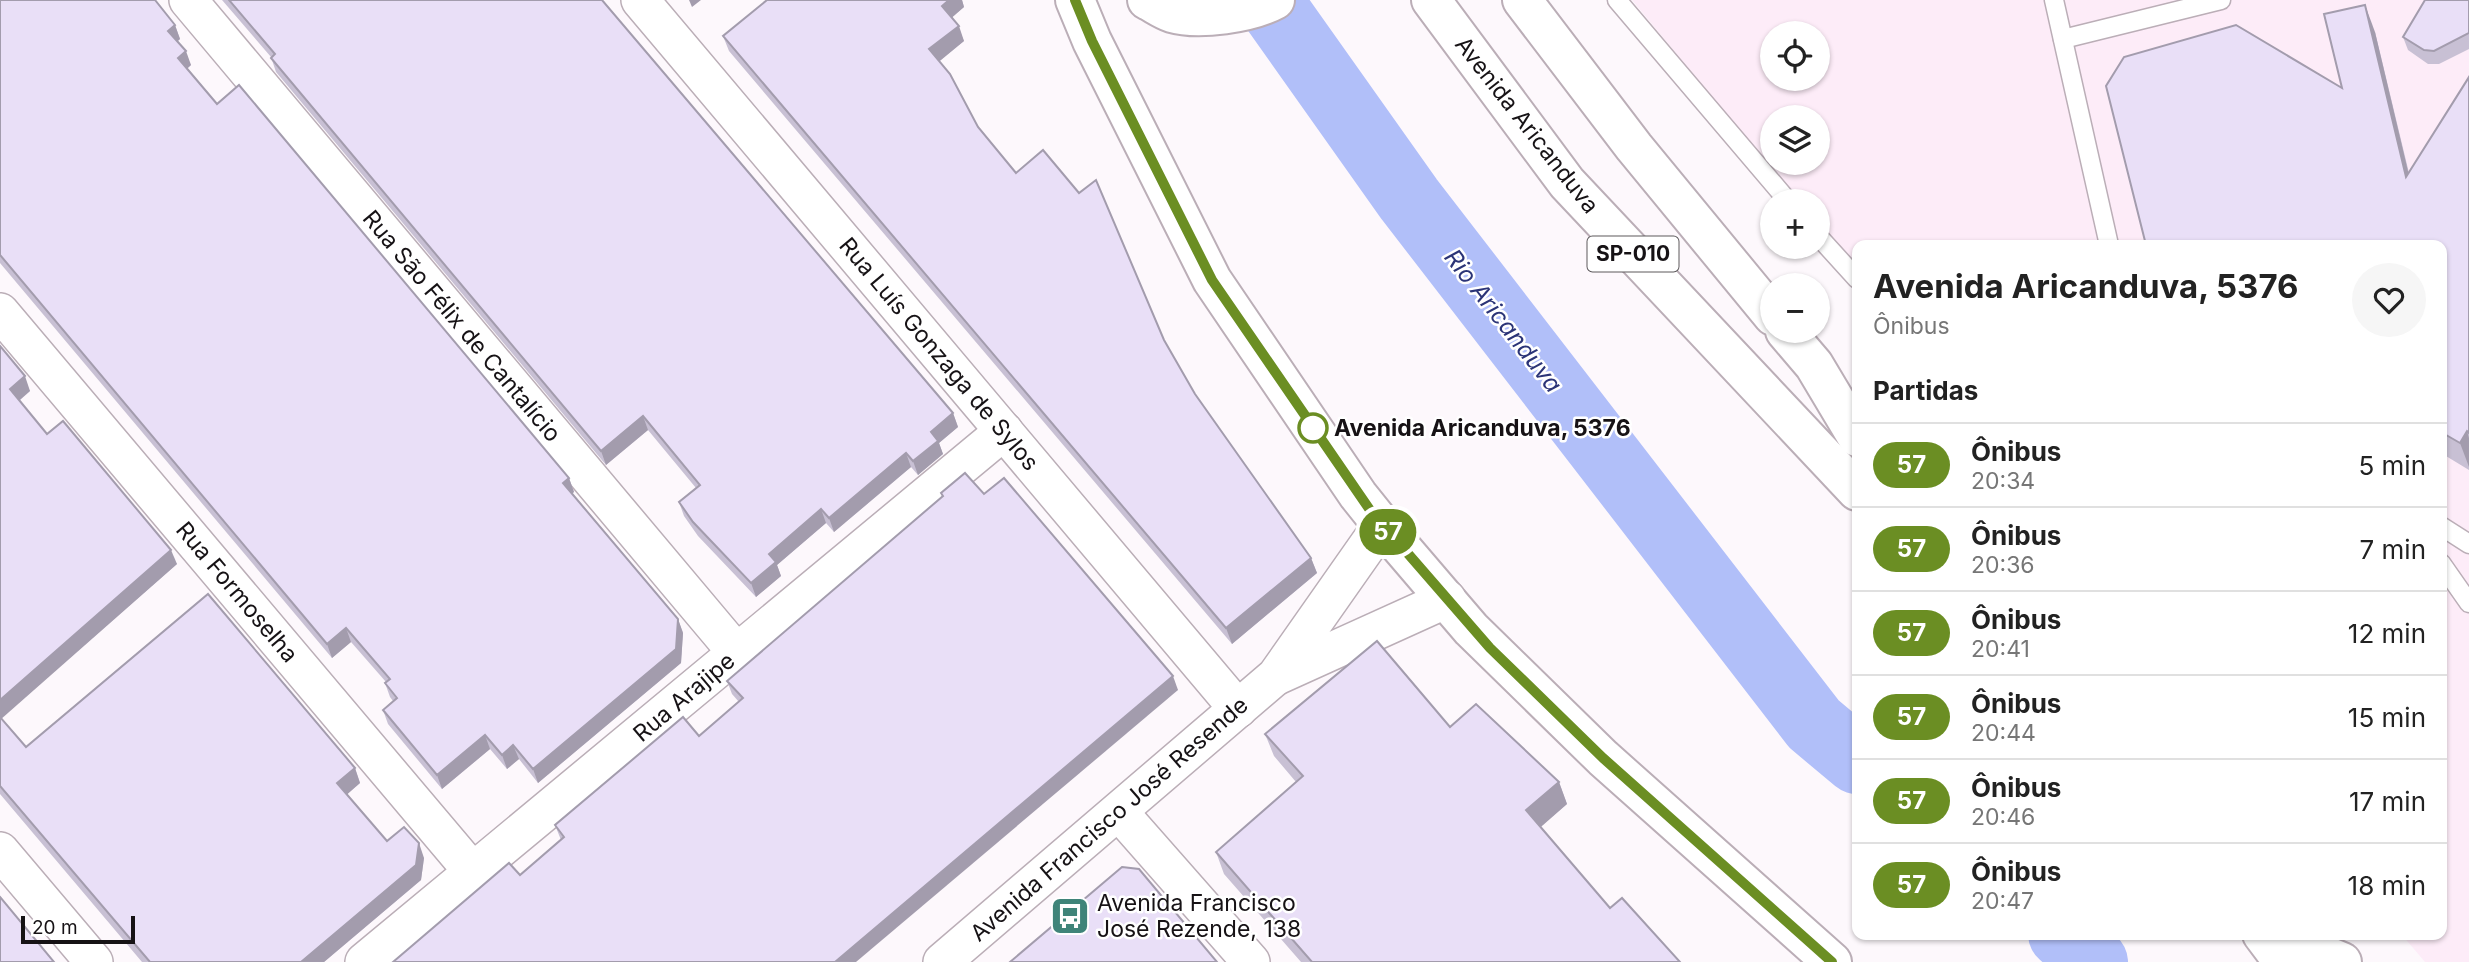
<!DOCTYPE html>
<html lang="pt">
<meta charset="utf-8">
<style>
:root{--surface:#fff;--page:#f6f6f6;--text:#222;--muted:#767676;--line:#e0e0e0}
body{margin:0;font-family:Inter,sans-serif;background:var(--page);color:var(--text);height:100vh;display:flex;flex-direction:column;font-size:26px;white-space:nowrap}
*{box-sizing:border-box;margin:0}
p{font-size:23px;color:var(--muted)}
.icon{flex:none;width:38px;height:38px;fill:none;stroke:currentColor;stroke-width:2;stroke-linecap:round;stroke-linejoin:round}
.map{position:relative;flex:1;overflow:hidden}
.panel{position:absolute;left:1852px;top:240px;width:595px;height:700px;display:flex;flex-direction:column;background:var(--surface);border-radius:14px;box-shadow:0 2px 5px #0004}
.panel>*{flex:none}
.badge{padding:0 14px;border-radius:23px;font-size:24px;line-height:46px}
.buttons{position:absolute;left:1760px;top:21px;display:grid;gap:14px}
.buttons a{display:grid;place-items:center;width:70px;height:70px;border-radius:50%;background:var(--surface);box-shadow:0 2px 5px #0004;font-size:35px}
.scale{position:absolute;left:21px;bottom:18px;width:114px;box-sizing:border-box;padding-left:7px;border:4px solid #161215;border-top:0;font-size:19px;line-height:24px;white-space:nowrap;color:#161215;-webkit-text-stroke:5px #fff;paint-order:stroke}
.map>.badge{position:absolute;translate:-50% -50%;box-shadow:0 0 0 4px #fff}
h2{padding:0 21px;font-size:26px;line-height:63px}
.round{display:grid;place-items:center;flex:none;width:74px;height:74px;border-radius:37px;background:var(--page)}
.headline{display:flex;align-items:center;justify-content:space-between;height:119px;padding:0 21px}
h1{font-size:33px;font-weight:700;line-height:52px}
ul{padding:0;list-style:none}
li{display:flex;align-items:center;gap:21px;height:84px;padding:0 21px;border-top:2px solid var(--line)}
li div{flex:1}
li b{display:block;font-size:26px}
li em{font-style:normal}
li .badge{min-width:77px;font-weight:700;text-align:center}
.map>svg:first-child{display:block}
.built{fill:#fdecf8;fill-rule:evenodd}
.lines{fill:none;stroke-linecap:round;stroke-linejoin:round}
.river{stroke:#b1bff9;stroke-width:68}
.service-casing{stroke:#bbaeb7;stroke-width:21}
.minor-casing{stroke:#bbaeb7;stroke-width:40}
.trunk-casing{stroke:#bbaeb7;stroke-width:42}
.service{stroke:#fff;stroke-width:18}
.minor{stroke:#fff;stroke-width:37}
.trunk{stroke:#fff;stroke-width:38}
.wall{fill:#c8c0d4}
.shaded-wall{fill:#a39cad}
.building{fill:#e9dff7;stroke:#a39cad;stroke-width:2}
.line-casing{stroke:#fff;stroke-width:16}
.line{stroke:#6b8e23;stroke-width:10}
.stop-dot{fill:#fff;stroke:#6b8e23;stroke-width:3.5}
.labels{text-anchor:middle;stroke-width:5;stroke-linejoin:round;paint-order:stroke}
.shield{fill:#fff;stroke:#5c595b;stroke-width:2}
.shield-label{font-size:21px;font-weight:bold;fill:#161215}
.street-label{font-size:23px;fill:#161215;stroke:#fff}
.stop-label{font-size:23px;font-weight:bold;fill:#161215;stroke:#fff;text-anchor:start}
.poi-label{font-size:23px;fill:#161215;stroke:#fff;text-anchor:start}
.water-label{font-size:24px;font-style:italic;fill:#2b3477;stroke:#fff}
</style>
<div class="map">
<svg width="2469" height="962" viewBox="0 0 2469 962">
<rect width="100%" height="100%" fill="#fdf8fc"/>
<path class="built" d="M1632,0h837v962h-44l-23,-27 39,-1v-689h-584v28l-39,-47v-25h-20zM1773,33h45v46h-45zM1773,117h45v46h-45z"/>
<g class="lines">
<g class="river">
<path d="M1268,0l141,199 405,525 43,36"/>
<path d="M2062,934l32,28"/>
</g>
<g class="service-casing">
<g id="service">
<path d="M1617,0l171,201"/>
<path d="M2054,0l55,245"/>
<path d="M2063,39l158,-39"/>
<path d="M1818,236l39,43"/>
<path d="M2441,526l28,18"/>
<path d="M2441,563l28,40"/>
</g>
</g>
<g class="minor-casing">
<g id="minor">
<path d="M188,0l549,653"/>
<path d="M640,0l598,709"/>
<path d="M0,312l473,560"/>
<path d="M1277,676l170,-77"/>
<path d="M1119,812l132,150"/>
<path d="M0,851l94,111"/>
<path d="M364,962l640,-531"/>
<path d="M942,962l334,-286 106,-151"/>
</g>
</g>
<g class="trunk-casing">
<g id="trunk">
<path d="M1075,0l17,41 120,239 146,215 24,30 89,104 132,129 229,204"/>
<path d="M1147,0c8,4 16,10 25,13 27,8 79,0 103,-13"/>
<path d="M1431,0l136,183 290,308"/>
<path d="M1522,0l112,147 139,169"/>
<path d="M1785,331l29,34 43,72"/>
<path d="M2262,934l21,28"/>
<path d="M2292,934l26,18 24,10"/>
</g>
</g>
<use href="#service" class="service"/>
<use href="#minor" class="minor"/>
<use href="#trunk" class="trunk"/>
</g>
<g class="wall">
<path d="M0,0l175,25 5,14 -3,3 14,23 -4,4 30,35 352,374 5,14 -2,1 106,126 5,14 -2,30 -143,120 -19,-24 -12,10 -17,-20 -48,40 -54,-65 -5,-14 10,-9 -3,-4 -5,-14 1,-1 -35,-40 -19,16 -332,-395z"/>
<path d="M222,0h380l351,413 5,14 -19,16 4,11 -25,21 -7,-8 -77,65 -8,-9 -49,42 4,11 -25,21 -58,-61 -14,-20 -5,-14 17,-14 -48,-58 -42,35 -330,-393 -5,-15z"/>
<path d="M767,0h195l2,7 -12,10 12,24 -25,20 39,66 38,46 148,167 31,54 116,164 6,15 -85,71 -503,-593 -6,-15z"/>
<path d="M2469,0v49l-30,15h-11l-20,-14 -5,-13z"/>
<path d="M2375,32l34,141 60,-96v393l-28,-17v-208l-99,-157z"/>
<path d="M0,346l30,45 -11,10 28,33 130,130 -176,154 25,29 329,21 5,15 -13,11 40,47 37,17 -3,22 -97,82h-182l-142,-168z"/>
<path d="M941,493l43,1 194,196 -658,185 41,-35 -6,-15 144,-89 40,-34 -7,-8 -5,-13 215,-184z"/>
<path d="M1450,727l109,55 8,22 -27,23 70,81 70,54h-379l-77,-88 -8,-22 80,-70 -22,-26 -9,-22z"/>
</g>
<g class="shaded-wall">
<path d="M689,0h12l-9,7z"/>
<path d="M949,0h13l2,7 -16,14 -6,-15z"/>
<path d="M2365,5l10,27 41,173 -10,-28z"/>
<path d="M175,25l5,14 -7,6 -5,-14z"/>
<path d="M959,26l5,15 -29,24 -6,-16z"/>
<path d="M186,51l5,14 -8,7 -5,-14z"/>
<path d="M25,376l5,15 -15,13 -5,-15z"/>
<path d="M953,413l5,14 -19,16 4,11 -25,21 -5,-14 18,-29z"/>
<path d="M643,416l5,14 -42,35 -5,-14z"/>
<path d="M2467,431l2,7v29l-9,-24z"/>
<path d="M906,453l5,14 -77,65 -5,-14z"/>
<path d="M569,478l5,14 -6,5 -5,-14z"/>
<path d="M821,509l5,14 -49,42 4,11 -25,21 -5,-14 18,-29z"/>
<path d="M171,550l6,14 -177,156v-20z"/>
<path d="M1311,558l6,15 -85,71 -6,-16z"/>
<path d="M678,619l5,14 -2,30 -143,120 -5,-14z"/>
<path d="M346,628l5,14 -19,16 -5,-14z"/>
<path d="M1173,676l5,14 -322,272h-21z"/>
<path d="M485,735l5,14 -48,40 -5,-14z"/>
<path d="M513,745l6,14 -12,10 -5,-14z"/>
<path d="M355,768l5,15 -17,15 -6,-15z"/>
<path d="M1559,782l8,22 -33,29 -8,-23z"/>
<path d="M419,843l5,15 -3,22 -97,82h-23z"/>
</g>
<g class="building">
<path d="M0,0h155l20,25 -7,6 18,20 -8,7 39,46 22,-19 330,393 -6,5 115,136 -2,30 -143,120 -20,-24 -11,10 -17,-20 -48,40 -54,-65 14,-12 -12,-15 5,-4 -44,-51 -19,16 -327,-389z"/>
<path d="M229,0h373l351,413 -22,19 7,9 -25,20 -7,-8 -77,65 -8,-9 -52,45 7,8 -25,21 -58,-61 -14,-20 21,-17 -57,-69 -42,35 -330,-393 4,-4z"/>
<path d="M767,0h182l-7,6 17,20 -30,23 21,25 28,53 38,46 27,-23 36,43 17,-13 68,160 31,54 116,164 -85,70 -503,-592z"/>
<path d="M2425,0h44v33l-35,18 -10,-1 -21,-13z"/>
<path d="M2365,5l41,172 63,-100v356l-2,-2 -7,12 -19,-11v-187h-295l-40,-159 18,-29 112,-32 106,63 -18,-74z"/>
<path d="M0,346l25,30 -15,13 37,45 16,-13 108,129 -171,150z"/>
<path d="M965,473l19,21 20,-16 169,198 -338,286h-442l116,-99 11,12 44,-38 -9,-12 128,-108 16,19 44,-38 -16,-17 216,-185 -2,-3z"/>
<path d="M208,594l147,174 -18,15 50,58 17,-14 15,16 -3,22 -115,97h-151l-150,-176v-69l26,30z"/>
<path d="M1377,641l73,86 26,-23 83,78 -33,28 84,98 12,-10 58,64h-368l-96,-110 87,-76 -38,-42z"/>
<path d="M1122,867l17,2 78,93h-207z"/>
<path d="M0,897l54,65h-54z"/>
</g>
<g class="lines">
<g class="line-casing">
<path id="line" d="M1075,0l17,41 120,239 158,230 120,138 113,110 229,204"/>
</g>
<use href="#line" class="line"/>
</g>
<defs>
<g id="bus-square" transform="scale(2.0125)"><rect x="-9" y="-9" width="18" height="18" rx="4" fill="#3f8479" stroke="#fff"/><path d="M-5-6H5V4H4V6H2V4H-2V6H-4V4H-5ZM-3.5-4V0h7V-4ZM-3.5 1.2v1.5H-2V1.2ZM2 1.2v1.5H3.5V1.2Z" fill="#fff"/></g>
</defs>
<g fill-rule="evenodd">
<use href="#bus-square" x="1070" y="916"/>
</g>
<circle class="stop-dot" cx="1313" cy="428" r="14"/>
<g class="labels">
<rect class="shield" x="1587.5" y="236.5" width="91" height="35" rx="5"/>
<g class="shield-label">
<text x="1633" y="261">SP-010</text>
</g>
<g class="street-label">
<text transform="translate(1527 125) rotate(52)" y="8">Avenida Aricanduva</text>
<text transform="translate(462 326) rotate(50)" y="8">Rua São Félix de Cantalício</text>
<text transform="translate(939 354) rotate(50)" y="8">Rua Luís Gonzaga de Sylos</text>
<text transform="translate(237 592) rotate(50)" y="8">Rua Formoselha</text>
<text transform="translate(684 697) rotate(-40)" y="8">Rua Arajipe</text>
<text transform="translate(1109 819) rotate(-41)" y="8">Avenida Francisco José Resende</text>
</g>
<g class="stop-label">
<text x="1334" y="436">Avenida Aricanduva, 5376</text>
</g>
<g class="poi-label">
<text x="1097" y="911">Avenida Francisco<tspan x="1097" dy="26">José Rezende, 138</tspan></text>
</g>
<g class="water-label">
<text transform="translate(1503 321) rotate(52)" y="8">Rio Aricanduva</text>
</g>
</g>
</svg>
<div class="buttons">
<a><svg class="icon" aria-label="locate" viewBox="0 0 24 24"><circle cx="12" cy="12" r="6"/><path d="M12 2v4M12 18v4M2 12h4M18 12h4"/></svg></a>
<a><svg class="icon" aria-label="layers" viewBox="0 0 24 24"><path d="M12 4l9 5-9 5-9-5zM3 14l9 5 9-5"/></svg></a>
<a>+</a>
<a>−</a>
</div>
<div class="scale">20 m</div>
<b class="badge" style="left:1388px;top:532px;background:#6b8e23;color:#fff">57</b>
<section class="panel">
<div class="headline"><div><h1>Avenida Aricanduva, 5376</h1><p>Ônibus</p></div><a class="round"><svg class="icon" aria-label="heart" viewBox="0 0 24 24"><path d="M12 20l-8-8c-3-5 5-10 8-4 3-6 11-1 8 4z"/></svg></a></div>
<h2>Partidas</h2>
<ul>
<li><span class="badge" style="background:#6b8e23;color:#fff">57</span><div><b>Ônibus</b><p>20:34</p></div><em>5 min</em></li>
<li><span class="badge" style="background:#6b8e23;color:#fff">57</span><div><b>Ônibus</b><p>20:36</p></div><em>7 min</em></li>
<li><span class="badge" style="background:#6b8e23;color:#fff">57</span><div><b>Ônibus</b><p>20:41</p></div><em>12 min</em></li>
<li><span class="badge" style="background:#6b8e23;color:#fff">57</span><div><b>Ônibus</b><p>20:44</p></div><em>15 min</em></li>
<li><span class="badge" style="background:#6b8e23;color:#fff">57</span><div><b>Ônibus</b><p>20:46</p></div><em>17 min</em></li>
<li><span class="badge" style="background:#6b8e23;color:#fff">57</span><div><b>Ônibus</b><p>20:47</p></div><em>18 min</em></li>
</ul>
</section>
</div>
